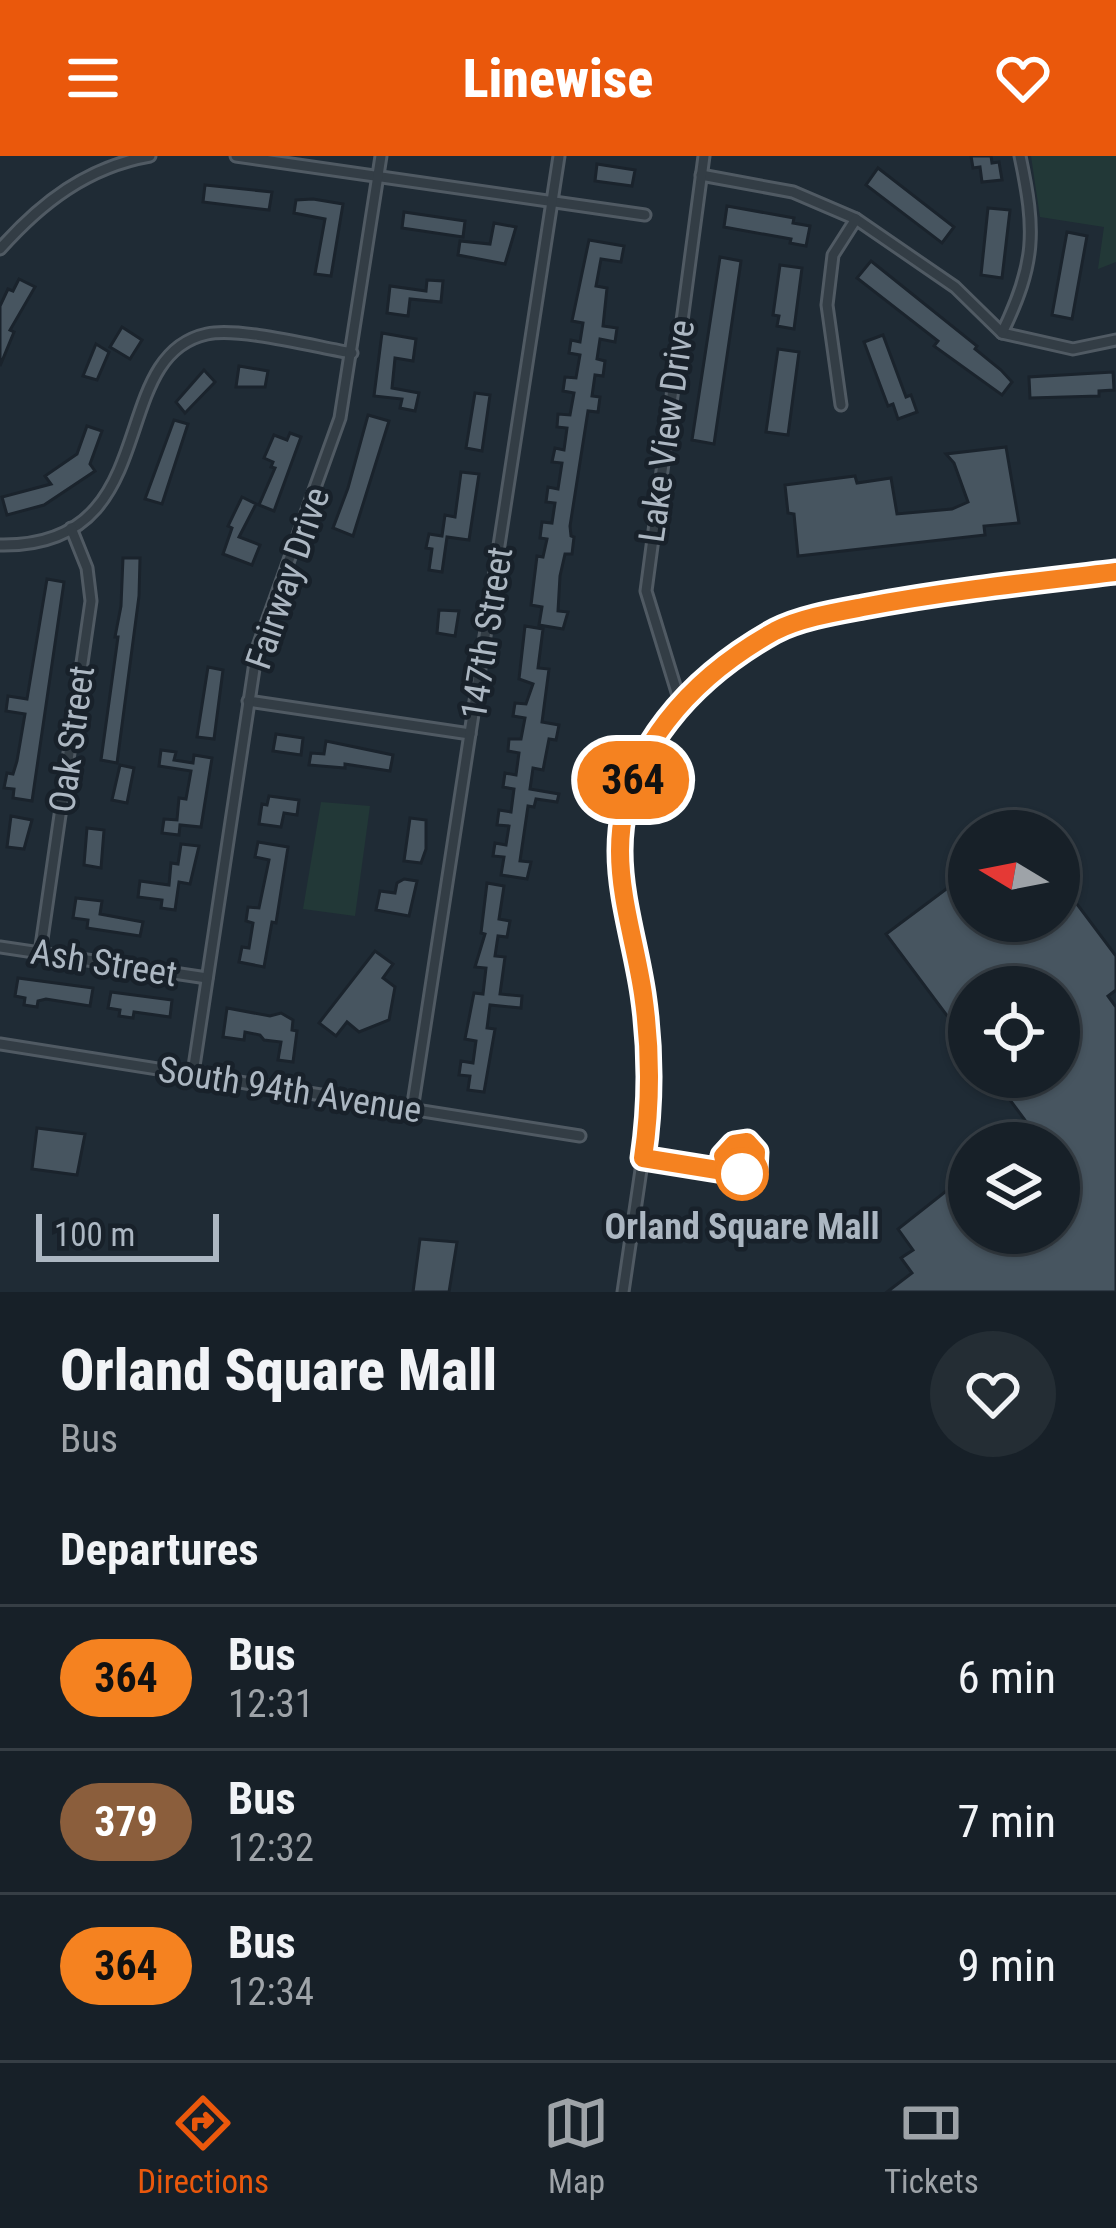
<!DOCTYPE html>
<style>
:root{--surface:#172028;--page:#242d34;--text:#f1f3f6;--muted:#9ea3a8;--line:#363e45;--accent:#ea580c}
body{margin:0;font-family:"Roboto Condensed",sans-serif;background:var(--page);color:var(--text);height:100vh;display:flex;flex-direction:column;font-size:45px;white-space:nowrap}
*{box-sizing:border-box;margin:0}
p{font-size:39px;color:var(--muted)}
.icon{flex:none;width:66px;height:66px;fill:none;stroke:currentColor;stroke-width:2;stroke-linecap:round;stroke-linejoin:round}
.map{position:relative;height:1136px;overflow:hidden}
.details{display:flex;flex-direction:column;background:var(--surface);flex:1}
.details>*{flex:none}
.badge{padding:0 24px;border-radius:39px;font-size:42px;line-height:78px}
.needle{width:78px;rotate:280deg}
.controls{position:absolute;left:948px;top:654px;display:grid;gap:24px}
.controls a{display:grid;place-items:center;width:132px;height:132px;border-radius:50%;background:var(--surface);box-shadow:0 3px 9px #0004,0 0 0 3px var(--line);font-size:60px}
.scale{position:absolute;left:36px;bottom:30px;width:183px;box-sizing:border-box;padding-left:12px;border:6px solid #acb7c2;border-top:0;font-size:33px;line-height:42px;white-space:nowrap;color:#acb7c2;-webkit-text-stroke:9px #18212a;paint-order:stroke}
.map>.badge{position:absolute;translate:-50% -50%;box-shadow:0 0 0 6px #fff}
h2{padding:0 60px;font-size:45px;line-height:108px}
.round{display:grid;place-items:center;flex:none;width:126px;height:126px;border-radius:63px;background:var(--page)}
.summary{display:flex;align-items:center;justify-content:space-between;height:204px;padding:0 60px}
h1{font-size:57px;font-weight:800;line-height:90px}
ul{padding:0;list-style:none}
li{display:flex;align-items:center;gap:36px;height:144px;padding:0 60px;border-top:3px solid var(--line)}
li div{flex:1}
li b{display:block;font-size:45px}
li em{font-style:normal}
li .badge{min-width:132px;font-weight:700;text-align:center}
header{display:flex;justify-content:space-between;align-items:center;height:156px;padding:0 60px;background:var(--accent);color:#fff;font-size:54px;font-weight:800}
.tab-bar{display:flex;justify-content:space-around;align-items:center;height:168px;border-top:3px solid var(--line);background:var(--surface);font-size:33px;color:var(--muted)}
.tab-bar a{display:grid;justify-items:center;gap:6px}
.tab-bar .selected{color:var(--accent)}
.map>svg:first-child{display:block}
.green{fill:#223837}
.building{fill:#475560;stroke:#1a232c;stroke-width:3}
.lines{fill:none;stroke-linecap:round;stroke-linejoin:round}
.street-casing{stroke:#505a63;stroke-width:15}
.street{stroke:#333d45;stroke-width:9}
.line-casing{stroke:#fff;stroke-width:27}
.line{stroke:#f58220;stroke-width:18}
.stop-dot{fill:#fff;stroke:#f58220;stroke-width:6}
.labels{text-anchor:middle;stroke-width:9;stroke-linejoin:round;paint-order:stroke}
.street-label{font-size:36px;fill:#acb7c2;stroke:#18212a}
.stop-label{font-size:36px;font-weight:bold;fill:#acb7c2;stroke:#18212a}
</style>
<header><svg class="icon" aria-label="menu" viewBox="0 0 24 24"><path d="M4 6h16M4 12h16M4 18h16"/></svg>Linewise<svg class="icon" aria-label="heart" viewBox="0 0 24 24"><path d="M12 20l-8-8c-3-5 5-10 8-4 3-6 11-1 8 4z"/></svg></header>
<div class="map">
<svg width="1116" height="1136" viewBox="0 0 1116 1136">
<rect width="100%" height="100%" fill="#1f2b35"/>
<g class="green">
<path d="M1031,0h85v106l-18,7 6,-42 -64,-10z"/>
<path d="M321,646l49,4 -15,110 -52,-7z"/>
</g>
<g class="building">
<path d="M971,0h20l1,7 7,-1 3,18 -20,2 -2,-15 -7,1z"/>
<path d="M597,8l38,6 -3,16 -37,-5z"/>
<path d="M878,12l76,59 -12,16 -76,-58z"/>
<path d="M205,29l67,7 -3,18 -66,-8z"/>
<path d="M313,43l30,5 -12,72 -16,-2 10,-55 -31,-6 2,-13z"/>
<path d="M727,50l67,12 -1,5 17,3 -4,20 -16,-3 1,-4 -67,-12z"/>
<path d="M988,52l22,2 -8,68 -21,-3z"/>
<path d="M404,56l61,9 -2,16 -61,-9z"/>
<path d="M494,67l22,4 -11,37 -47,-9 2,-14 30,3z"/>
<path d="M1067,76l20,4 -15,83 -20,-4z"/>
<path d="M589,84l35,6 -3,16 -20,-3 -5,27 11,2 -4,38 14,2 -2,14 -15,-3 -3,20 8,2 -2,15 -8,-1 -3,21 8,1 -2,15 -10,-1 -18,115 1,10 3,1 -2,17h-7l-5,22 -2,35 10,1 -5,17 -24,-4 3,-18 -11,-2 6,-49 6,1 4,-18 -7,-1 2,-16 10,1 3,-20 -9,-1 2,-15 10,2 4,-26 -10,-1 3,-14 9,2 3,-22 -10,-1 1,-13 12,1 4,-22 -11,-2 2,-14 11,1 4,-23 -11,-2 2,-13 9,2 3,-19 -11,-2z"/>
<path d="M720,101l21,4 -27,183 -22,-4z"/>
<path d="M871,105l106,85 -2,3 26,21 11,12 -10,13 -68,-49 4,-5 -81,-63z"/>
<path d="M780,109l22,3 -8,61 -17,-3 2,-10 -6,-1z"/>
<path d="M19,123l16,8 -25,43 4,2 -14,34v-60l8,-17 5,2z"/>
<path d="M427,124l16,1 -2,21 -31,-3 -2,17 -21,-3 3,-27 36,5z"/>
<path d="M122,171l20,13 -12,19 -20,-12z"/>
<path d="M382,177l34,6 -3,22 -18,-3 -3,30 27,5 -4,18 -15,-3 2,-9 -28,-3z"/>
<path d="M883,179l23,62 5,-2 6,17 -19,7 -5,-15 -5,2 -24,-64z"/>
<path d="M96,188l13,8 -12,28 -14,-4z"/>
<path d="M778,193l21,3 -11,83 -22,-3z"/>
<path d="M239,210l29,5 -3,16h-29z"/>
<path d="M204,214l11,12 -30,31 -9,-11z"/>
<path d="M1113,216l1,18 -15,1v5l-69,2 -1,-21z"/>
<path d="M475,237l15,2 -8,56 -16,-3z"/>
<path d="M368,259l21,6 -36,115 -20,-8 15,-40z"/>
<path d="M174,264l14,4 -26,80 -17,-5z"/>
<path d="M87,270l15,5 -12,33 5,7 -51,34 -37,10 -5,-18 49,-13 -6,-8 32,-22z"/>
<path d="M290,277l11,4 -27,74 -15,-6 16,-37 -4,-1 2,-5 -9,-4 10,-23 13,5z"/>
<path d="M1006,291l13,76 -35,3 1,9 -187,21 -4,-42 -6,-1 -3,-28 70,-9 2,7 34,-5 6,36 55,-5 16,-7 -14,-39 -8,-9z"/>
<path d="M461,316l18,2 -10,66 -22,-3 -5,35 -13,-2 3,-21 -6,-1 3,-14 13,2 3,-21 10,2z"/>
<path d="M242,341l14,7 -17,33 21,8 -8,20 -29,-11 9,-26 -4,-2z"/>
<path d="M123,402h17l-1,38 -22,167 -16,-3 17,-123h-3l6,-31z"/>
<path d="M47,423l17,3 -32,219 -19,-3 1,-9 -10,-1 3,-15 6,1 4,-13 8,-47 -19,-3 2,-15 19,3z"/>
<path d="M439,454l20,1 -4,25 -18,-3z"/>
<path d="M525,470l18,3 -5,39 11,1 -7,53 17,3 -3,15 -7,-1 -6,31 -10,-2 -3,21 29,5 -2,8 -21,-3 -2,8 -6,-1 -8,55 11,1 -4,17 -26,-4 3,-18 -11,-1 2,-13 11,2 3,-19 -12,-1 2,-15 12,2 3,-23 -11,-2 2,-14 11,2 3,-22 -11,-2 1,-12h12l4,-21 -12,-2 2,-13 11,1 7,-20 -14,-5z"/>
<path d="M208,511l15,3 -9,69 -17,-2z"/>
<path d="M276,578l27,4 -2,17 -28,-4z"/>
<path d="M326,585l67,14 -3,16 -45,-7v4l-36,-3 2,-12 13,1z"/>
<path d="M161,594l15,2 -2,8 19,3 1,-8 18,3 -11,69 -21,-2 -1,10 -17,-2 2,-14 13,1 2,-22 7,1 5,-28 -32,-5z"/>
<path d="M120,609l14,3 -7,35 -15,-3z"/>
<path d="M269,640l30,4 -2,15 -13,-2 -3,14 -22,-3 3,-20 5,1z"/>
<path d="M11,660l21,4 -8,29 -17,-2z"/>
<path d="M410,662l16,2v29l-5,14 -17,-2z"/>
<path d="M87,672l17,2 -3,38 -17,-3z"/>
<path d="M258,686l30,5 -12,76 -4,-1 -8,45 -25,-5 3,-15 7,1 4,-25 -7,-2 2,-14 11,1 10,-48 -14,-3z"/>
<path d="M181,688l18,2 -9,38 -11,-2 -4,28 -14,-2 1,-8 -24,-3 2,-16 29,4 2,-22 7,1z"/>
<path d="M969,716v49h90v-41l57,76v34l-8,6 8,11v285h-229l25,-19 -11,-15 12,-8 -15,-21 71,-56v60h90v-90h-50l21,-16 -37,-50h66v-90h-90v58l-83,-111z"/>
<path d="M404,723l13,2 -8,35 -33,-6 4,-19 15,2 2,-10z"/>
<path d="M487,727l17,3 -5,33 11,2 -3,16 -9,-1 -3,20 10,1 -5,37 22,2 -1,12 -31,-3 -3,23 8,1 -11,63 -16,-2 2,-14 -11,-1 2,-14 12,2 3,-22 -11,-2 9,-46 9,1 3,-26 -11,-1 10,-33 -4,-1z"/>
<path d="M76,742l26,3 -2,13 43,8 -3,14 -53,-8 1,-8 -15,-2z"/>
<path d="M375,795l18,13 -10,14 12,9 -6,33 -30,12 -12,-10 -11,14 -17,-13z"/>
<path d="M18,822l75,10 -3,18 -44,-7 -8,2 -1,6 -13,-2 1,-7 -10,-2z"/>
<path d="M111,836l61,8 -2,17 -36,-5 -1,6 -14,-2 1,-6 -12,-2z"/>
<path d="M227,852l43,8 11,-3 12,7 -1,10 5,1 -4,31 -15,-2 3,-18 -17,-2 -4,-5 -15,-3 -1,8 -21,-3z"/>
<path d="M37,972l48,6 -8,41 -45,-6z"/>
<path d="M420,1083l37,3 -8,50h-36z"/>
</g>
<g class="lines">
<g class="street-casing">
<g id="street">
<path d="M236,0l409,59"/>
<path d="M701,19l92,17 63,27 99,68 47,46 71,16 43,-9"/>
<path d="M0,93c41,-46 87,-82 150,-93"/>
<path d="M1002,177c34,-70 34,-102 18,-177"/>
<path d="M841,249l-14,-100 6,-50 23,-36"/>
<path d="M0,389c167,3 104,-189 207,-211 33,-7 109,13 145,19"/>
<path d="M248,545l222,33"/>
<path d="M680,546l-34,-111 58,-435"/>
<path d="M0,791l207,31"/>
<path d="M40,797l51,-352 -4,-33 -16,-40"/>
<path d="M0,888l580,92"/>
<path d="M193,917l64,-424 83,-231 41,-262"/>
<path d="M412,954l147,-954"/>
<path d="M623,1136l24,-163 3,-57 -7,-76 -22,-120 -1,-31 12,-63 11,-27 37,-53 98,-73 116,-28 222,-29"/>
</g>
</g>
<use href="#street" class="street"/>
</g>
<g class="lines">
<g class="line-casing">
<path id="line" d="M723,1000l11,-12 13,-2 9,10 -1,18 -13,4 -99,-16c8,-54 8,-109 0,-164 -7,-48 -23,-95 -23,-143 0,-99 74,-175 155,-220 25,-13 61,-19 88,-24 84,-16 168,-25 253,-35"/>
</g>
<use href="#line" class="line"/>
</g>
<circle class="stop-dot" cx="742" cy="1018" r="24"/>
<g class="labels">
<g class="street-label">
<text transform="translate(666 275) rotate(-82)" y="13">Lake View Drive</text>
<text transform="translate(287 422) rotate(-71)" y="13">Fairway Drive</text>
<text transform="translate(486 477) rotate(-81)" y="13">147th Street</text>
<text transform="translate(71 583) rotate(-82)" y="13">Oak Street</text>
<text transform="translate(104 806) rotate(9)" y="13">Ash Street</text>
<text transform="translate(290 933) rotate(9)" y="13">South 94th Avenue</text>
</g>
<g class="stop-label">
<text x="742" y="1083">Orland Square Mall</text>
</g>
</g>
</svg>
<div class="controls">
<a><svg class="needle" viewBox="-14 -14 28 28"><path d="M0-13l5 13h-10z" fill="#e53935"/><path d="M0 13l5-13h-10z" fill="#9ea3a8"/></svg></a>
<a><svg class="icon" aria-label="locate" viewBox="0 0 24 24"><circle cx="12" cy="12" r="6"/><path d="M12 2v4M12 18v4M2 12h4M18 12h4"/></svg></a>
<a><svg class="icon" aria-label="layers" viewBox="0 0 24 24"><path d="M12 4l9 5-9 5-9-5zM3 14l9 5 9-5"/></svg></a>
</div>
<div class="scale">100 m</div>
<b class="badge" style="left:633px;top:624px;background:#f58220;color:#111">364</b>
</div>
<section class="details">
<div class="summary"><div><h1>Orland Square Mall</h1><p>Bus</p></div><a class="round"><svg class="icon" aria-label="heart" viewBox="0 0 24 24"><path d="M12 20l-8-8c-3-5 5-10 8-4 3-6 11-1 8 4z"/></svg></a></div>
<h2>Departures</h2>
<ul>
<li><span class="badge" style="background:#f58220;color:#111">364</span><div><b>Bus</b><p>12:31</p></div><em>6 min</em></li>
<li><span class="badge" style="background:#8b5e3c;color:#fff">379</span><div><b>Bus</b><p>12:32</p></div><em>7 min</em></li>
<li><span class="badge" style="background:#f58220;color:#111">364</span><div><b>Bus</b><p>12:34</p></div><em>9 min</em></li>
</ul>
</section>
<nav class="tab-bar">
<a class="selected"><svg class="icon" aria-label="directions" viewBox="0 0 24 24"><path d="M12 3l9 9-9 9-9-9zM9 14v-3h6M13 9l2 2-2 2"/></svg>Directions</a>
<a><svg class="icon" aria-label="map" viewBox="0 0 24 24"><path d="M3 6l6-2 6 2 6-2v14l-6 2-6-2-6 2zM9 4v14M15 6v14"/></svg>Map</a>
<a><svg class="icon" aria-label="tickets" viewBox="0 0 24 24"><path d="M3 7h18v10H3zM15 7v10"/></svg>Tickets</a>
</nav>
